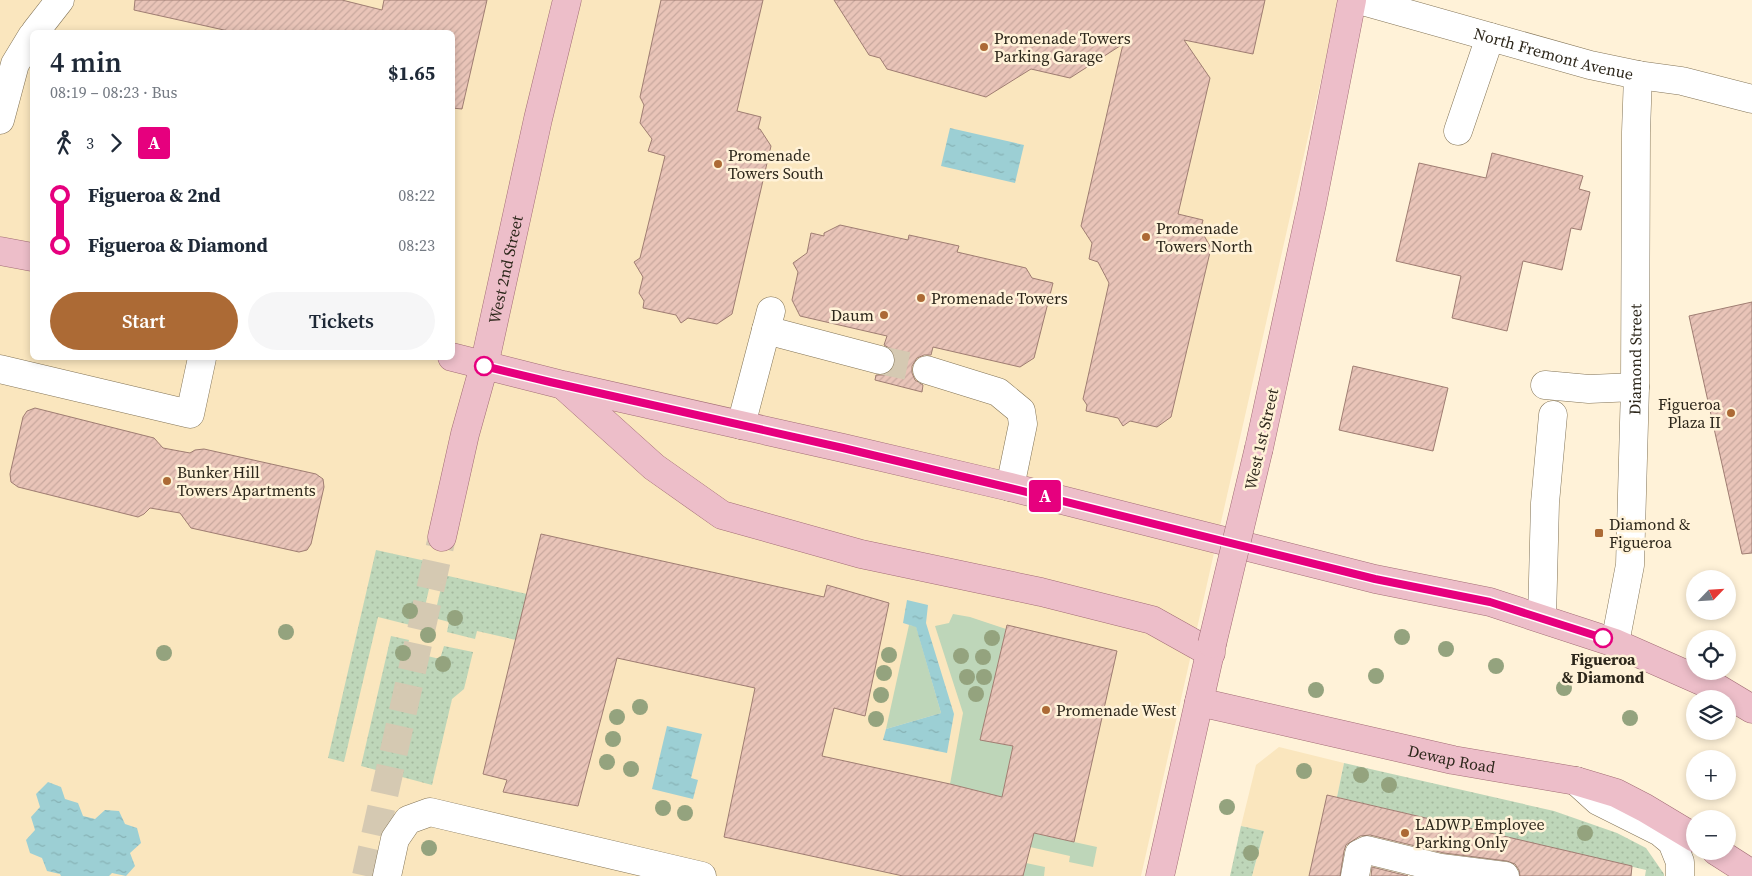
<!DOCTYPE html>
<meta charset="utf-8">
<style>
:root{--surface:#fff;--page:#f6f6f7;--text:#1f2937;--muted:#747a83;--accent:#ac6a35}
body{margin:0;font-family:"Source Serif 4",serif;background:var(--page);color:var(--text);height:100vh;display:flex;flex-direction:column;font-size:19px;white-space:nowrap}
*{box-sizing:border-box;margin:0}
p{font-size:16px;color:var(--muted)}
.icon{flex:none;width:28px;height:28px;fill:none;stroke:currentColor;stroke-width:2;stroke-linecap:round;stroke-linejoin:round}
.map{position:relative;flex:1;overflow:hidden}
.drawer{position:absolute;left:30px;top:30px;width:425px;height:330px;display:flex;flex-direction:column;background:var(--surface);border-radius:8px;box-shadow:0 2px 8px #0003}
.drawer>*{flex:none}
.badge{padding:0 10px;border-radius:4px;font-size:18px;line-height:32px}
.needle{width:32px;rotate:65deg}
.fabs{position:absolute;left:1686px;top:570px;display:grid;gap:10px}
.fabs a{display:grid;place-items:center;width:50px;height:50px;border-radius:50%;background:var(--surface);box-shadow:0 2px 8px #0003;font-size:25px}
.map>.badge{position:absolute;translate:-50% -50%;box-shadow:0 0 0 2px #fff}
.legs{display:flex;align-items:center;gap:8px;height:55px;padding:0 20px;font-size:16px}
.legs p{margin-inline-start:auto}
.head{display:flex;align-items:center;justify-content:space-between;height:85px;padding:0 20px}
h1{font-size:28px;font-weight:600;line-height:38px}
.primary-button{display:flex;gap:10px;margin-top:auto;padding:10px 20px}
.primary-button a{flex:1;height:58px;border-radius:30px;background:var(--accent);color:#fff;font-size:20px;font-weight:600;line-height:58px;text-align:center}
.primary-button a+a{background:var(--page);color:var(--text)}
ul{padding:0 20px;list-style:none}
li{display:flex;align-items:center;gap:18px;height:50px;font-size:19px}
li i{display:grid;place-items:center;width:8px;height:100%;margin:0 6px;background:currentColor}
li i::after{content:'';width:12px;height:12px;margin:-6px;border:4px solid;border-radius:50%;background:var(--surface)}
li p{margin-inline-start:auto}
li:first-child i{background:linear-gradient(#0000 50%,currentColor 0)}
li:last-child i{background:linear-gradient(currentColor 50%,#0000 0)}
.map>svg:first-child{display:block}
.built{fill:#fae6be;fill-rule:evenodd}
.grass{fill:url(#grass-dots)}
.garden{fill:#bed6b9}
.water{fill:url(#water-ripples)}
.building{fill:url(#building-hatch);stroke:#9f7d72}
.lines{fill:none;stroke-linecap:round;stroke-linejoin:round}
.minor-tunnel{stroke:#d5c9b2;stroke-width:28;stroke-dasharray:28 14;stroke-linecap:butt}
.major-tunnel{stroke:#d5c9b2;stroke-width:28;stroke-dasharray:28 14;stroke-linecap:butt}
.minor-casing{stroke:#837457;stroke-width:29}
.major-casing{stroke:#a26d75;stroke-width:29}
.minor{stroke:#fff;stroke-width:28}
.major{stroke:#edbec9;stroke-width:28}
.major-bridge-casing{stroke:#a26d75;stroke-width:29;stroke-linecap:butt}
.major-bridge{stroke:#edbec9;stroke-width:28}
.tree{fill:#94a37e}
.line-1-casing{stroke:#fff;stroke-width:11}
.line-1{stroke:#e6007e;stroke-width:8}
.poi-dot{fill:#ac6a35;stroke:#fff2d8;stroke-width:2}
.stop-1-dot{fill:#fff;stroke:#e6007e;stroke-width:2.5}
.labels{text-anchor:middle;stroke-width:5;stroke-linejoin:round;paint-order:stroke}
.poi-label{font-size:16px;fill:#2d271b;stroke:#fff2d8;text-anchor:start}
.street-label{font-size:16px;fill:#2d271b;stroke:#fff2d8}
.stop-label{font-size:16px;font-weight:bold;fill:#2d271b;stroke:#fff2d8}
</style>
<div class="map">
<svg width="1752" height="876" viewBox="0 0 1752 876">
<defs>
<pattern id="grass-dots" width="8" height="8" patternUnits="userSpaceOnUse" patternTransform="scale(1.25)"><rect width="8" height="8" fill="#bed6b9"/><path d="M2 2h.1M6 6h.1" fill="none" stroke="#a4b89e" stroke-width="1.8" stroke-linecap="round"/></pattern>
<pattern id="water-ripples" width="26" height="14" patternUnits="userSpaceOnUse" patternTransform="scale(1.25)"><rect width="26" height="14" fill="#9ccfd4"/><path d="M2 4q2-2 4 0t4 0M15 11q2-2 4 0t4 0" fill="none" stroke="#87b2b5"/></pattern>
<pattern id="building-hatch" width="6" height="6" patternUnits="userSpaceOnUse" patternTransform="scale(1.25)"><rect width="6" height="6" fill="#e9c4b8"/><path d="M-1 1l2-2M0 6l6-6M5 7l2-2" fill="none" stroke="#c8a89e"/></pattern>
</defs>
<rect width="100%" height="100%" fill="#fff2d8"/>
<g class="built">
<path d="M0,0h1339l-198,876h-1141zM32,32h420v326h-420z"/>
<path d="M1279,747l65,16 -7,34 -10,-2 -18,81h-57l12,-45 -23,-5 15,-61z"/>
</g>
<g class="grass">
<path d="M376,550l59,13 -12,52 -10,-2 -3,12 -32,-8 -34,145 -16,-4z"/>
<path d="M444,575l83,19 -11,46 -39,-9 -2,8 -28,-7 2,-10 -15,-4z"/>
<path d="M391,636l18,4 -3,11 34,8 4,-13 29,6 -9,37 -12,10 -20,86 -71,-19z"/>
<path d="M1344,763l210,48 63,22 29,15 18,26v2h-19l1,-6 -309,-73z"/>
<path d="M1241,826l23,5 -12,45h-22z"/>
</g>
<g class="garden">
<path d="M953,614l17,3 36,12 -26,111 33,6 -11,51 -52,-13 13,-71 -28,-87 14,-3z"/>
<path d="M909,625l7,1 25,87 -55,16z"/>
<path d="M1033,833l64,14 -4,20 -24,-5 1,-6 -40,-9z"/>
<path d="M1026,863l19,4 -1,9h-21z"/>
</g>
<g class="water">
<path d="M950,128l74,17 -9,38 -74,-17z"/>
<path d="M907,600l21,5 -2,18 28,91 -7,39 -64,-13 3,-11 55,-16 -25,-86 -13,-4z"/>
<path d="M667,726l35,8 -11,44 7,2 -5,19 -41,-10z"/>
<path d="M48,782l13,5 4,12 13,4 5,13 12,3 10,-9 14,1 6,13 12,4 4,15 -11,10 5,13 -9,10 -14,-3 -3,3h-48l-1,-2 -13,-3 -5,-13 -12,-5 -4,-13 9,-10 -4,-13 9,-10 -4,-13z"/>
</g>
<g class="building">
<path d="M135,0h207l40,10 2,-10h103l-25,109 -10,-1v-76h-219l-99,-22z"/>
<path d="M661,0h102l-26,111 24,6 -3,12h2l11,17 -39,168 -15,10 -29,-6 -7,5 -5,-8 -33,-7 1,-7 -5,-8 4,-16 -9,-15 6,-4 25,-102 -17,-5 4,-12 -12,-16 4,-18 -4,-8z"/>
<path d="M834,0h431l-12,54 -69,-14 26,38 -32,136 25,6 -3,12h2l9,16 -40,169 -14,10 -27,-6 -7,5 -5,-8 -32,-7 1,-6 -4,-6 26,-116 -11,-21 -9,-3 3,-16 -11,-17 42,-182 -53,34 -39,-9 -45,28 -99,-28 -7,-11 -11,-3z"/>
<path d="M1492,153l91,23 -4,13 11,3 -9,38 -10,-2 -9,42 -39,-9 -16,70 -55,-13 9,-42 -65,-15 23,-98 67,15z"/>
<path d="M840,225l68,15 1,-5 50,11 -2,6 69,16 6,10 21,5 -19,75 -14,9 -87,-20 -2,8h-7l-7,3 -5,8v7l3,7 8,5 -1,7 -47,-12 1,-5h8l7,-4 4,-8v-8l-4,-6 -7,-4 3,-9 -87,-20 -8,-16 6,-28 -5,-9 14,-10 4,-20 13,3v-3z"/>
<path d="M1752,302v251l-10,1 -53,-238z"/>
<path d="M1353,366l95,22 -15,63 -94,-21z"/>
<path d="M35,408l119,30 9,10 27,5 5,-3 9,-1 112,25 7,5 1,8 -13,57 -4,6 -8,2 -108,-24 -11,-15 -30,-5 -6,6 -6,3 -120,-30 -7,-5 -1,-8 13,-57 4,-6z"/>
<path d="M541,534l283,63 3,-12 62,18 -24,113 -31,-8 -12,48 128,28 52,13 11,-51 -33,-6 27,-115 110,26 -43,191 -40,-9 -11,43h-120l-179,-39 31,-149 -138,-30 -39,148 -75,-14 4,-12 -24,-6z"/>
<path d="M1327,795l305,71 -1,10h-111l-1,-6 -4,-6 -8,-3 -63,-8 -74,-18 -10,1 -14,9 -2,6 -4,25h-31z"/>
<path d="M1372,867l36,9h-37z"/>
</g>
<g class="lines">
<path class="minor-tunnel" d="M880,360l47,10"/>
<path class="major-tunnel" d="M366,876l76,-339"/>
<g class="minor-casing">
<g id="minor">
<path id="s1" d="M1359,0l231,65 48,10 44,6 70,18"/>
<path d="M35,32l25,-32"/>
<path d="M0,120l15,-56 17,-28"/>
<path d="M1458,131l32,-94"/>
<path d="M766,330l114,30"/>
<path d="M0,369l190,45 12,-56"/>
<path d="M927,370l71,22 23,19 2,13 -13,63"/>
<path d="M1545,385l44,4 46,-2"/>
<path d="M741,425l30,-114"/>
<path d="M1542,618l3,-115 8,-88"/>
<path id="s2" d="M1615,643l15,-78 5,-178 1,-255 2,-57"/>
<path d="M1576,781l22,20 62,31 12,10 8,20v14"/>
<path d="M387,876l8,-37 13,-19 22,-8 272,64"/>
<path d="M1355,876l4,-22 8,-4 74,18 64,8"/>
</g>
</g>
<g class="major-casing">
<g id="major">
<path d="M0,251l32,6"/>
<path d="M452,357l111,28 280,63 167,39 365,92 115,23 125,41 102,45 35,21"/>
<path d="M564,386l90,81 68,48 139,39 180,38 111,28 59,33"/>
<path d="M1259,448l53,-244 40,-204"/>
<path id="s3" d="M442,537l23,-103 19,-68 54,-247 29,-119"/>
<path id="s4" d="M1199,702l254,58 123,21 40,12 29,15 50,30"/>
<path d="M1716,851l36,23"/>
<path d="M1160,876l52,-232"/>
</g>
</g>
<use href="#minor" class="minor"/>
<use href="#major" class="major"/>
<g class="major-bridge-casing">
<path id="major-bridge" d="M1212,644l47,-196"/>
</g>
<use href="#major-bridge" class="major-bridge"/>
</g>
<g class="tree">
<circle cx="410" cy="611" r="8"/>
<circle cx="455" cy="618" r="8"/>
<circle cx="286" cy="632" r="8"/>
<circle cx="428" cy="635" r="8"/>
<circle cx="1402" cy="637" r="8"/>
<circle cx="992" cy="638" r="8"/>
<circle cx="1446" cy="649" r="8"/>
<circle cx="164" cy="653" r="8"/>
<circle cx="403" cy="653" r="8"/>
<circle cx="889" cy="655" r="8"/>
<circle cx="961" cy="656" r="8"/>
<circle cx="983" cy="657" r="8"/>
<circle cx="443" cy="664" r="8"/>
<circle cx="1496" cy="666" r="8"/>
<circle cx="884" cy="673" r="8"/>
<circle cx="1376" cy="676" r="8"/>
<circle cx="967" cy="677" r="8"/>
<circle cx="984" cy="677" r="8"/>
<circle cx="1564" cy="688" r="8"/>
<circle cx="1316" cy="690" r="8"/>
<circle cx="976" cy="694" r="8"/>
<circle cx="881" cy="695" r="8"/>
<circle cx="640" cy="707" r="8"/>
<circle cx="617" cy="717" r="8"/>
<circle cx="1630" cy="718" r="8"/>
<circle cx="876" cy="719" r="8"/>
<circle cx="613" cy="739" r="8"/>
<circle cx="607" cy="762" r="8"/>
<circle cx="631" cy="769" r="8"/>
<circle cx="1304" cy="771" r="8"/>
<circle cx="1361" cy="775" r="8"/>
<circle cx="1389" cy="785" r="8"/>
<circle cx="1227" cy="807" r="8"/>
<circle cx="663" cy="808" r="8"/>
<circle cx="685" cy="813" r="8"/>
<circle cx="1585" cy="833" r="8"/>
<circle cx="429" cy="848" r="8"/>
<circle cx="1251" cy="853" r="8"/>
</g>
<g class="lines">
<g class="line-1-casing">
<path id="line-1" d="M484,366l66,16 293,66 167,40 365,91 115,23 113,36"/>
</g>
<use href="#line-1" class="line-1"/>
</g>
<g class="poi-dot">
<circle cx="984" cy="47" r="5"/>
<circle cx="718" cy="164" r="5"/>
<circle cx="1146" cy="237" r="5"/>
<circle cx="921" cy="298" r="5"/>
<circle cx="884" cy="315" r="5"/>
<circle cx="1731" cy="413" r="5"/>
<circle cx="167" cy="481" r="5"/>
<rect x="1594" y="528" width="10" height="10" rx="2.5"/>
<circle cx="1046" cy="710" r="5"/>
<circle cx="1405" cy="833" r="5"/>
</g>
<g class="stop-1-dot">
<circle cx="484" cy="366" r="9"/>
<circle cx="1603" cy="638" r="9"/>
</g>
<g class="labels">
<g class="poi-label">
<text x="994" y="44">Promenade Towers<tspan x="994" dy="18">Parking Garage</tspan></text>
<text x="728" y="161">Promenade<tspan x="728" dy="18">Towers South</tspan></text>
<text x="1156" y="234">Promenade<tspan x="1156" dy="18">Towers North</tspan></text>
<text x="931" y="304">Promenade Towers</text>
<text x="874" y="321" text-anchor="end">Daum</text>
<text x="1721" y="410" text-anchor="end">Figueroa<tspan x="1721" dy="18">Plaza II</tspan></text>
<text x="177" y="478">Bunker Hill<tspan x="177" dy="18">Towers Apartments</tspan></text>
<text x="1609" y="530">Diamond &amp;<tspan x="1609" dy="18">Figueroa</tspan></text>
<text x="1056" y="716">Promenade West</text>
<text x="1415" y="830">LADWP Employee<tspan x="1415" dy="18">Parking Only</tspan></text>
</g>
<g class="street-label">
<text dy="6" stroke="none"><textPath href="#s1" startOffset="202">North Fremont Avenue</textPath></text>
<text dy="6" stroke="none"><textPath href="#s3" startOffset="275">West 2nd Street</textPath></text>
<text dy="6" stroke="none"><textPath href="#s2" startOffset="285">Diamond Street</textPath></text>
<text transform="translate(1261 439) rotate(-77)" y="6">West 1st Street</text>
<text dy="6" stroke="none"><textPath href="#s4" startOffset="259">Dewap Road</textPath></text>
</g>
<g class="stop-label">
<text x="1603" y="665">Figueroa<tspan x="1603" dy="18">&amp; Diamond</tspan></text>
</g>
</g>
</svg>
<div class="fabs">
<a><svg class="needle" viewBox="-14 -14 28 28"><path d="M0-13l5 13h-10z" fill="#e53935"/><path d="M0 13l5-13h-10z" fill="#747a83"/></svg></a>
<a><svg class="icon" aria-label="locate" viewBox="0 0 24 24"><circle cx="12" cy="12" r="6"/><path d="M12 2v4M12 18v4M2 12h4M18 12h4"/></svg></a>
<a><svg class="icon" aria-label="layers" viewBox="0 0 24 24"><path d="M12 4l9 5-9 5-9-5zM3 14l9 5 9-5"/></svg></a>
<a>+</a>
<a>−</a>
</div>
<b class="badge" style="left:1045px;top:496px;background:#e6007e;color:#fff">A</b>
<section class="drawer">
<div class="head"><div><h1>4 min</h1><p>08:19 – 08:23 · Bus</p></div><b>$1.65</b></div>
<div class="legs"><svg class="icon" aria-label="walk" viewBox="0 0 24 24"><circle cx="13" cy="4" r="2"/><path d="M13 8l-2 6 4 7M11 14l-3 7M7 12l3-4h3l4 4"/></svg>3<svg class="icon" aria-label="forward" viewBox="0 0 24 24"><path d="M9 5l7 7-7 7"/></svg><b class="badge" style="background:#e6007e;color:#fff">A</b></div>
<ul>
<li><i style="color:#e6007e"></i><b>Figueroa &amp; 2nd</b><p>08:22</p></li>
<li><i style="color:#e6007e"></i><b>Figueroa &amp; Diamond</b><p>08:23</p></li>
</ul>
<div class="primary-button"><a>Start</a><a>Tickets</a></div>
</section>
</div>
